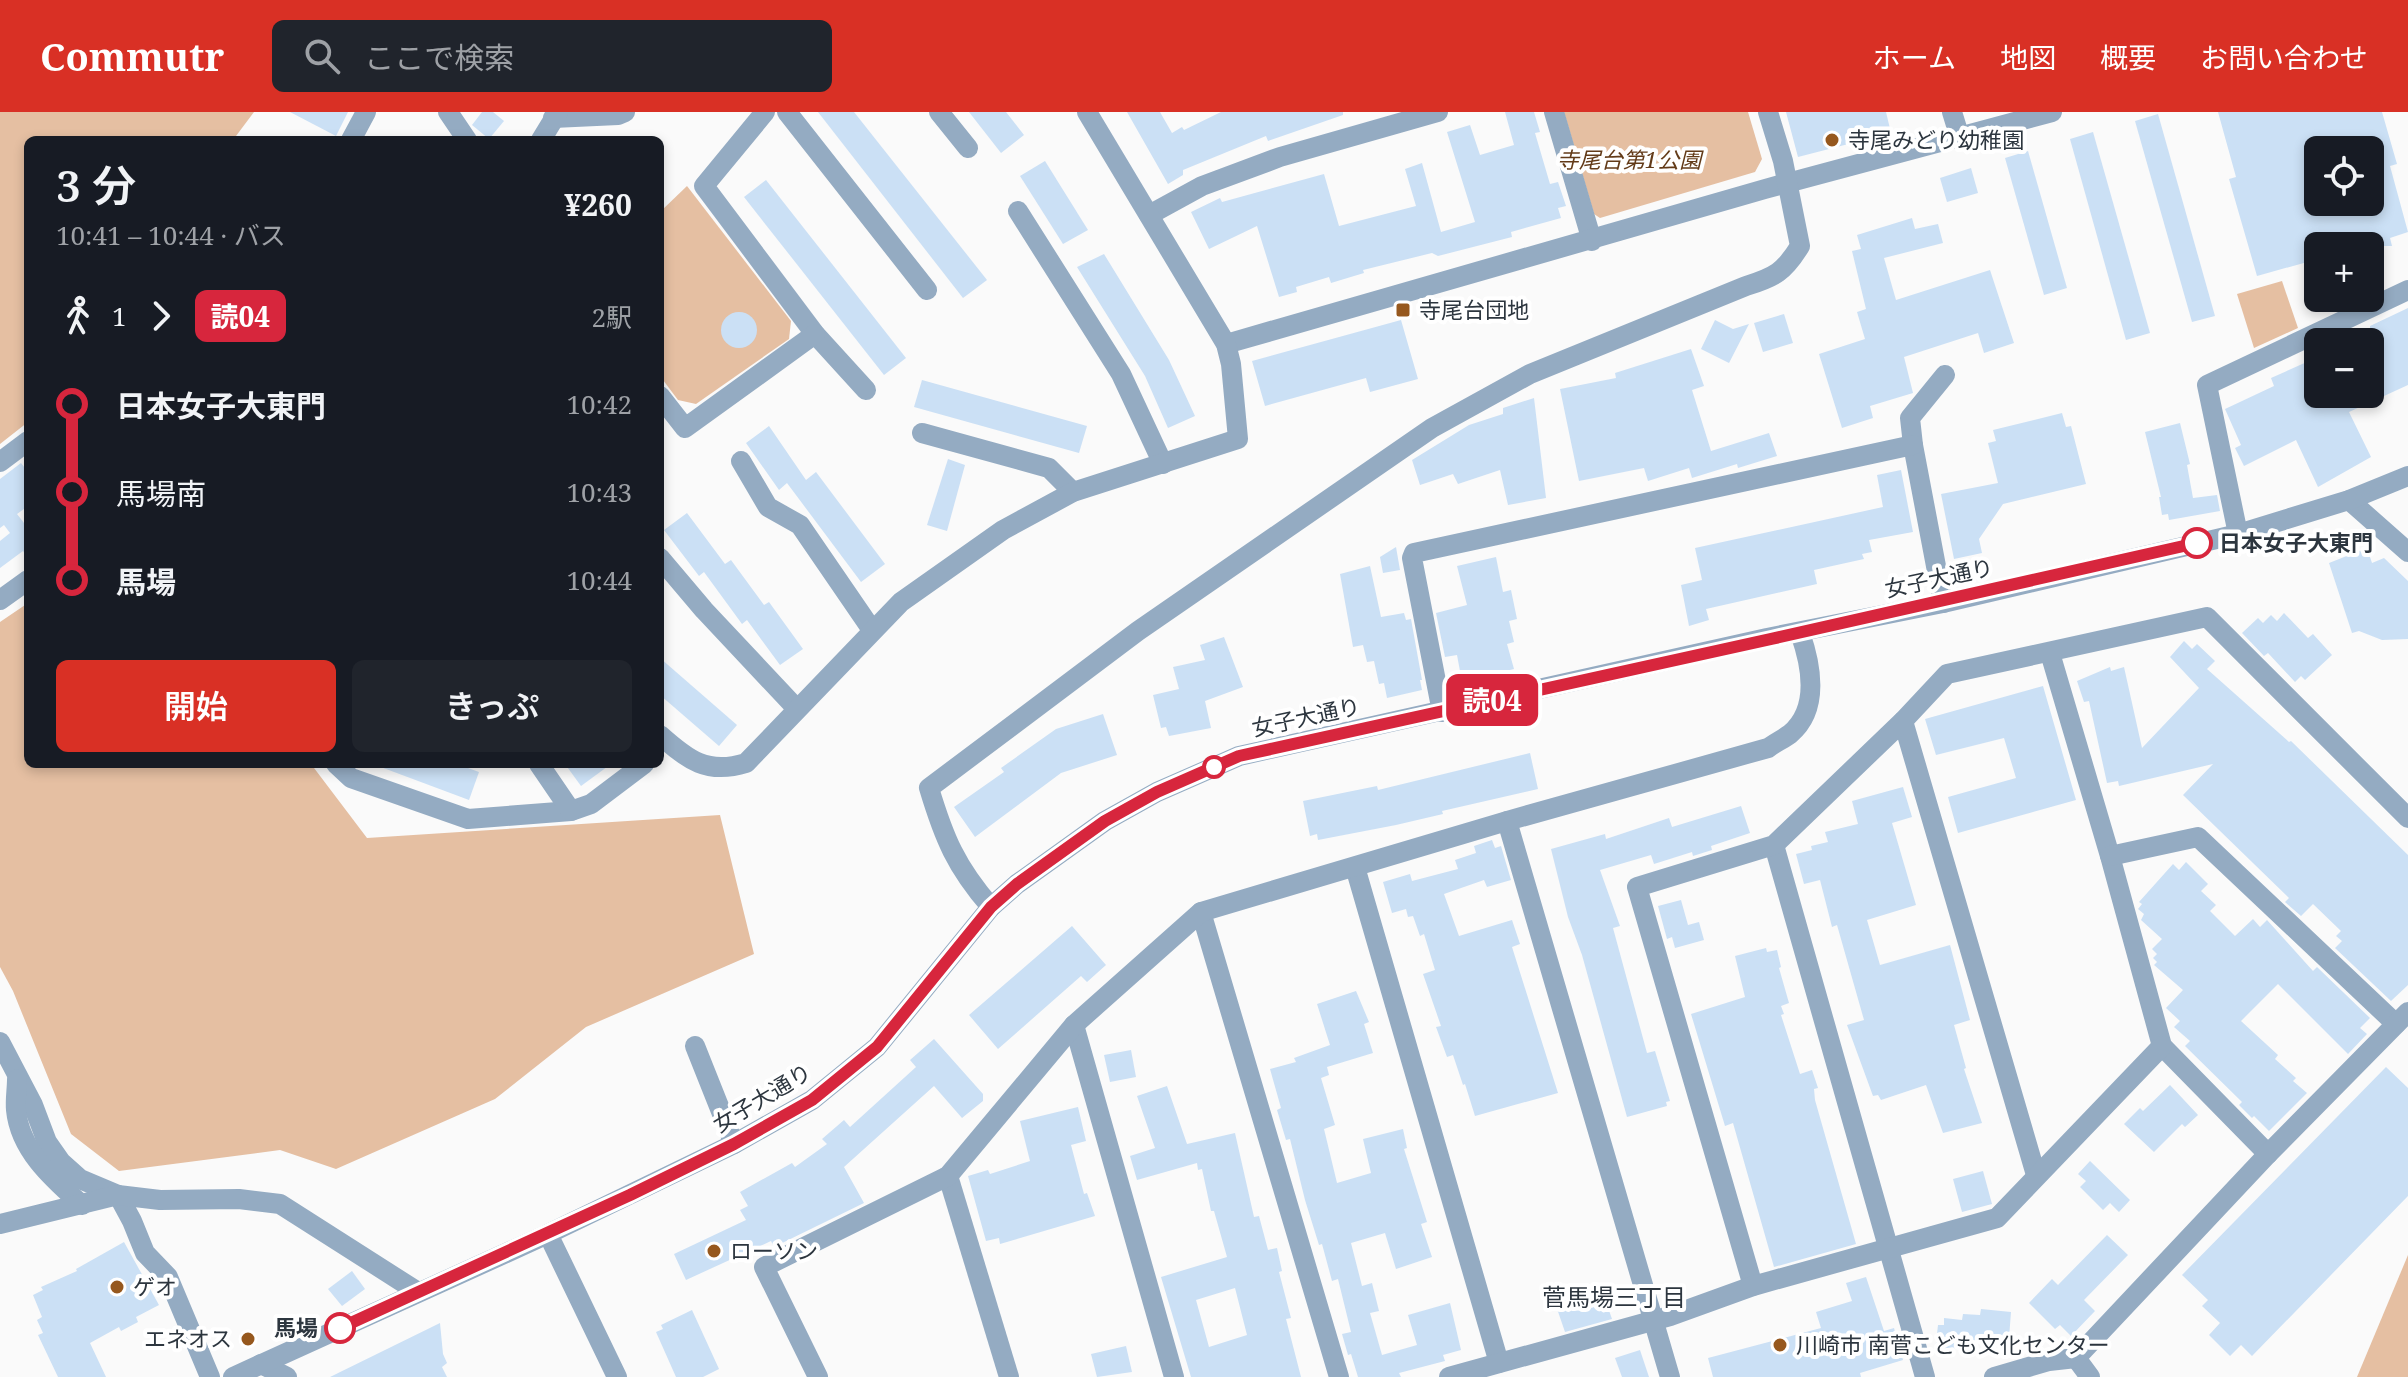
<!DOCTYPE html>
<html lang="ja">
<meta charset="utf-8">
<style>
:root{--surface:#171b24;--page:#20242c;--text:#f1f3f6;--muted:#9ea1a6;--accent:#d93025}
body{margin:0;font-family:"Noto Serif","Noto Sans JP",serif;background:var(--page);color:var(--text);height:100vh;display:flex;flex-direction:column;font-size:30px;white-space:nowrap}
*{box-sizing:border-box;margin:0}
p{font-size:26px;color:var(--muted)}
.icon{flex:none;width:44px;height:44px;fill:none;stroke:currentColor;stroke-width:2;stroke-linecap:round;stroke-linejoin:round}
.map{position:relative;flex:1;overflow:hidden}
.sheet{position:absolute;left:24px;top:24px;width:640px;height:632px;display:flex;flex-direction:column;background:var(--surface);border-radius:12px;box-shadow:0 4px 12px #0003}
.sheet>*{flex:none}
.badge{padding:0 16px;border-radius:12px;font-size:28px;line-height:52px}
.tools{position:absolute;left:2304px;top:24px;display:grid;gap:16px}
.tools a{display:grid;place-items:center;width:80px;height:80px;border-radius:12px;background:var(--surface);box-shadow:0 4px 12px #0003;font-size:40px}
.map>.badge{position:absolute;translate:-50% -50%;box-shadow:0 0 0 4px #fff}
.legs{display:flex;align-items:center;gap:12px;height:88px;padding:0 32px;font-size:26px}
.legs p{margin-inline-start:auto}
.overview{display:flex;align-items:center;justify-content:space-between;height:136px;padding:0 32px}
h1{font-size:44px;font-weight:600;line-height:60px}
.button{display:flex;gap:16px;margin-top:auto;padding:16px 32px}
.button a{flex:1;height:92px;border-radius:12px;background:var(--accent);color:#fff;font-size:32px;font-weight:600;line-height:92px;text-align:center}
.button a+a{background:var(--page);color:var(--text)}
ul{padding:0 32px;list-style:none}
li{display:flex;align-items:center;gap:28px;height:88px;font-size:30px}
li i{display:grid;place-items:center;width:12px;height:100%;margin:0 10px;background:currentColor}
li i::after{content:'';width:20px;height:20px;margin:-10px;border:6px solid;border-radius:50%;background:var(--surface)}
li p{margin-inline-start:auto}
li:first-child i{background:linear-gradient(#0000 50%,currentColor 0)}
li:last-child i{background:linear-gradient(currentColor 50%,#0000 0)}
header{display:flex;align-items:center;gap:48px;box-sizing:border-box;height:112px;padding:0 40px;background:var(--accent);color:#fff}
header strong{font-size:38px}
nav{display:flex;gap:44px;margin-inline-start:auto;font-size:28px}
.search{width:560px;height:72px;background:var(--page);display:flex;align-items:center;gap:20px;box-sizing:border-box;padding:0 28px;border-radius:12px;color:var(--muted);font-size:30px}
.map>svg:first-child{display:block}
.green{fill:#e5bfa2}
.building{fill:#cbe0f5;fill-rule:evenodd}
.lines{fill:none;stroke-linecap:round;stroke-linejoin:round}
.minor{stroke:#94abc2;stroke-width:20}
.line-1-casing{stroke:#fff;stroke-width:18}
.line-1{stroke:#d7263d;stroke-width:12}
.poi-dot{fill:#96581e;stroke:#fff;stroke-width:3}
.stop-1-dot{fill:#fff;stroke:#d7263d;stroke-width:4}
.labels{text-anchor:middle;stroke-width:8;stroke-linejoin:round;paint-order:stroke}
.poi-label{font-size:22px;fill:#2d363f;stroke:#fff;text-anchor:start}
.park-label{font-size:22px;font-style:italic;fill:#633b19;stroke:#fff}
.stop-label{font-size:22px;font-weight:bold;fill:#2d363f;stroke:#fff;text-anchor:start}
.street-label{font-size:22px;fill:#2d363f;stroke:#fff}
.neighbourhood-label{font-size:24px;fill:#2d363f;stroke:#fff}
</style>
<header>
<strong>Commutr</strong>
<div class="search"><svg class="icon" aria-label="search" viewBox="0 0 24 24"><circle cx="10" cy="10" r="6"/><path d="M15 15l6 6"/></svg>ここで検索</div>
<nav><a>ホーム</a><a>地図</a><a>概要</a><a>お問い合わせ</a></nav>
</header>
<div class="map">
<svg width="2408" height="1265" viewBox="0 0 2408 1265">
<rect width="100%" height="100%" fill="#fafafa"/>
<g class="green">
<path d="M0,0h254l-21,28h-205v282l-28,22z"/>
<path d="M1564,0h184l14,47 -7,13 -155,46 -6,-4z"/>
<path d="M687,74l104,135 -2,18 -93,65 -18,-4 -18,-24v-164z"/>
<path d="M2282,169l16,47 -44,20 -17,-54z"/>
<path d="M28,491v161h283l56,74 353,-23 34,139 -168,73 -91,72 -159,70 -56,-19 -161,21 -48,-37 -58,-143 -13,-24v-345z"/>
<path d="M2408,1143v122h-51z"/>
</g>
<g class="building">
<path d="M290,0h58l-12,24z"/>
<path d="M482,0h11l11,9 -15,18 -17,-14z"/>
<path d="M818,0h36l133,168 -24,18z"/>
<path d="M969,0h37l18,23 -23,18z"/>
<path d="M1127,0h33l12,21 10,-6 2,3 37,-18h122v3l-75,26 -2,-5 -83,34v5l-15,9z"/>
<path d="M1505,0h29l6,20 -5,1 15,51 8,-2 8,24 -8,2 3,10 -50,14 1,5 -74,19 -6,-3 -69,17 1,3 -33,10 -2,-6 -33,10 1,5 -18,5 -22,-71 -48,23 -18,-37 29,-14 2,4 102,-28 15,52 77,-20 -11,-37 17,-6 19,69 34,-10 -28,-90 23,-7 10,30 34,-10z"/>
<path d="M1786,0h100l5,21 -93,24z"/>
<path d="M2218,0h164l15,52 -7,2 18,66 -18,6 2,8h-74v13l-61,17 -28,-97 7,-2zM2318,38h52v52h-52z"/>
<path d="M2158,2l57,202 -23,6 -57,-201z"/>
<path d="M2093,20l57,201 -24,7 -56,-201z"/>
<path d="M2028,39l39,137 -23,7 -39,-137z"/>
<path d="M1045,49l43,69 -25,14 -43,-68z"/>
<path d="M1971,56l7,25 -31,9 -7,-24z"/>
<path d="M766,68l140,178 -22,17 -140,-178z"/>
<path d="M1912,106l3,11 23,-5 5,19 -59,15 12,42 94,-30 24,73 -30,10 -6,-20 -74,24 9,36 -43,13 3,12 -31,10 -23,-74 46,-15 -8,-27 9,-3 -14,-58 9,-2 -4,-14z"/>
<path d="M1104,142l65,106 26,56 -27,12 -23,-52 -68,-109z"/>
<path d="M2408,196v77l-59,27 22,45 -53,30 -22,-47 -52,26 -9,-18 6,-3 -16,-36 49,-23 -3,-8 47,-21v37h52v-68z"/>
<circle cx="739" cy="218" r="18"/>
<path d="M1784,202l9,29 -30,9 -9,-29z"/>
<path d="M1401,208l17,59 -48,13 -4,-14 -101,28 -13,-45z"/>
<path d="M1715,208l18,9 16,-5 -20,39 -28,-14z"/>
<path d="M1691,237l13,37 -12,4 19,61 58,-18 8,23 -39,12 -1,-4 -45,14 -3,-10 -41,13 -4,-13 -65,13 -19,-92 56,-11 -1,-5z"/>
<path d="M922,268l165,46 -8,27 -165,-46z"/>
<path d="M1534,286l12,100 -38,7 -8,-35 -42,14 -5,-10 -33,11 -8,-25 57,-35 34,-11v-6z"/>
<path d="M2062,301l4,14 5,-1 15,58 -83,20 -24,35 3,14 -28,6 -13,-65 57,-11 -10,-40 8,-2 -3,-11z"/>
<path d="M2180,311l10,41 -3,1 6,33 24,-3 3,16 -51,9 -1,-6 -6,1 -3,-18h2l-16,-65z"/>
<path d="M769,314l37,54 10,-8 69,92 -24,18 -74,-99 -8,7 -33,-47z"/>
<path d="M948,347l17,6 -18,66 -20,-6z"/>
<path d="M21,351l7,9v34l-11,8 7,9 4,-3v38l-5,-7 -23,17v-27l10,-8 -6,-8 -4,3v-49z"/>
<path d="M1901,358l12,62 -44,8 3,12 -10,2 2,5 -50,11 3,14 -111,25 3,11 -20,6 -8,-41 21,-5 -7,-32 188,-41 -6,-32z"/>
<path d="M687,401l38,51 6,-4 33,45 5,-3 34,47 -23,16 -33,-45 -5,4 -38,-52 -5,4 -35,-46z"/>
<path d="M1396,435l4,23 -17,3 -3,-16z"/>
<path d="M2367,436l5,15 12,-5 24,23v58l-26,1 -23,-9 -7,2 -23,-70z"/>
<path d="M1496,445l7,35 8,-2 6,29 -8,2 5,21 -7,2 7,25 -52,13 -5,-27 -12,2 -9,-44 31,-8 -10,-39z"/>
<path d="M1370,454l11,51 23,-4 2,7 5,-1 11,61h-2l2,10 -35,8 -3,-15 -5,1 -5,-23 -7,1 -4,-17 -10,2 -13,-73z"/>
<path d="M2284,501l24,25 5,-4 19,21 -27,25 -4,-4 -6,6 -27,-29 -4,3 -22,-23 16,-15 5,5 8,-8 6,6z"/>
<path d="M1224,525l19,50 -38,14 6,27 -42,8 -3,-9 -5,1 -8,-33 26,-6 -6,-22 32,-7 -5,-15z"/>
<path d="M2184,529l8,8 5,-5 18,17 -8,8 82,73 2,-1 117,114v130l-17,16 -56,-53 7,-7 -6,-5 5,-5 -28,-27 -12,12 -16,-14 4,-4 -106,-103 30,-31 -94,22 -1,-5 -11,2 -18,-82 -5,1 -7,-21 33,-14 1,4 13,-4 18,81 57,-60 -29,-31z"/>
<path d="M660,546l77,67 -18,21 -59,-51z"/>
<path d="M2043,574l33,114 -118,33 -10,-36 68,-19 -12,-40 -68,17 -11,-36z"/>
<path d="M1103,602l14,41 -56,18 -86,64 -21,-30 50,-35 -3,-4 55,-39z"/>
<path d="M1530,641l8,36 -96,22 1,3 -47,11 -78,15 -1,-6 -7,2 -7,-35 74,-15 1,4z"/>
<path d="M378,652h79l22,8 -10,28 -91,-34z"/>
<path d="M565,652h46l-30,22z"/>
<path d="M1903,675l9,30 -20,6 24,82 -49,15 13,45 70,-20 20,75 -16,5 12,43 -2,1 18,54 -39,10 -17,-48 -45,15 -3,-5 -5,1 -26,-71 17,-5 -27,-95 -5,2 -12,-47 -16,4 -8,-30 16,-4 -1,-4 17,-4 -3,-10 33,-8 -6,-23z"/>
<path d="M1741,694l9,27 -39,13 1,4 -19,6 -1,-4 -38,12 -3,-9 -51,15 20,56 -7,2 34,125 8,-2 15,50 -4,1 1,4 -40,11 -45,-162 -14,-38 -17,-68 54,-15 1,5 63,-21 3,9z"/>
<path d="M1492,728l3,8 6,-2 10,34 -24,7 -3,-7 -40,14 15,42 53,-16 8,24 -8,3 46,146 -83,23 -10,-32 -2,1 -10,-30 -6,2 -11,-30 5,-1 -18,-52 12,-4 -11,-36 -4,2 -7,-20 -5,1 -2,-8 -14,4 -9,-31 27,-8 2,7 46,-12 -3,-9 21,-7 -2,-7z"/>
<path d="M2186,750l22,22 -7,7 15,14 -6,6 25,25 18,-17 7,8 7,-7 46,51 4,-4 53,51 -10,10 7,6 -19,20 -70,-70 -37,37 37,34 -3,4 21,19 -3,3 14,12 -38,38 -15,-15 -2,2 -13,-13 3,-3 -57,-56 5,-5 -16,-14 6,-6 -14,-13 17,-18 -29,-25 3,-3 -4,-4 4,-4 -5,-5 10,-10 -21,-19 3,-6 -6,-5 4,-5 -3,-2 34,-38 6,6z"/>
<path d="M1681,788l7,25 11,-3 5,18 -29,8 -3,-11 -5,2 -9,-33z"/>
<path d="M1072,814l34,39 -19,17 -6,-6 -83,73 -29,-34z"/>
<path d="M1766,836l1,4 10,-2 4,17 -2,1 10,35 -8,3 3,8 -3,1 19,59 12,-4 6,18 -4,1 1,11 41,144 -82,23 -41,-144 -8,3 -34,-112 54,-17 -10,-41z"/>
<path d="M1356,879l13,31 -5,2 9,29 -46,14 2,8 -8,3 14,47 -11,4 13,54 34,-10 -8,-34 40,-10 4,19 -3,1 23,73 -6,2 11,33 -36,12 -11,-36 -34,10 11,43 10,-3 7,28 -9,2 12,42 35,-10 -9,-30 42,-12 11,47 -18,5 2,6 -46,12 2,4h-43l-7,-23 -3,1 -6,-21 9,-2 -13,-53 -6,2 -10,-37 -3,1 -14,-45 -15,-61 -4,1 -9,-30 4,-2 -11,-39 26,-7 -2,-4 36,-13 -13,-41z"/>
<path d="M934,927l49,55v7l-21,17 -28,-32 -90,81 20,36 -90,44 -3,-6 -85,39 -12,-26 72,-34 -6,-10 8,-4 -8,-14 52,-29 3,4 32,-23 -5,-5 22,-19 6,7 66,-60 -6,-7z"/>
<path d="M1131,938l5,27 -26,5 -6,-27z"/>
<path d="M2386,955l22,21v108l-156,160 -11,-11 -11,11 -21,-21 11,-12 -18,-17 6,-6 -26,-25z"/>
<path d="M2170,973l28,30 -13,12 -3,-3 -28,28 -30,-28 16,-16 3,3z"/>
<path d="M1167,974l20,58 48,-11 19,84 5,-1 9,34 9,-2 5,23 -3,1 12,46 -5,1 15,58h-110l-30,-100 66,-20 -13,-46h-3l-9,-42 -4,1 -1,-7 -60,17 -7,-24 25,-8 -18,-52zM1235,1176l12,47 -38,12 -13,-47z"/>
<path d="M1078,995l8,34 -15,4 13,49 3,-1 8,23 -95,28 -1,-6 -13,3 -18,-65 20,-6 2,4 40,-13 -10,-40z"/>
<path d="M2090,1049l40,39 -11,12 -9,-9 -7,7 -23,-23 6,-6 -8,-7z"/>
<path d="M1983,1059l9,33 -30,8 -9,-33z"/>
<path d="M2107,1123l21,20 -44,45 11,11 -24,25 -11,-11 -5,4 -26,-26 23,-24 6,6z"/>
<path d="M124,1130l35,63 -23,12 2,5 -17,9 -2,-4 -29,16 16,34h-48l-20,-42 5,-2 -6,-13 5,-3 -9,-22 10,-5 -2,-3 36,-16 -1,-2z"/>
<path d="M352,1159l13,18 -23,17 -14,-17z"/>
<path d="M1866,1165l18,54 10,-3 9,32 -43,13 1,4h-148l-5,-19 113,-30 -5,-16 36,-11 -6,-18z"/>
<path d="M1590,1176l5,15 10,-4 7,20 -47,13 -11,-32z"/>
<path d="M1981,1197l30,3 -2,26 -19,-2v8l-17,-2v7l-18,-2v6l-20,-2 3,-26h6v-7l18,2 1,-6 17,1z"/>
<path d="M692,1198l27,59 -16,8h-27l-20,-45 7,-3 -2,-4z"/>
<path d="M440,1211l3,31 4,9 -5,4 5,10h-117z"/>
<path d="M1126,1234l6,26 -35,5 -6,-23z"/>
<path d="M1640,1238l9,27h-27l-7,-19z"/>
</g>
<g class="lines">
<g class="minor">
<path d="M448,0l19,28"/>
<path d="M765,0l-61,74 111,148 51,56"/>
<path d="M787,0l140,178"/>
<path d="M939,0l29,36"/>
<path d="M1554,0l38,129"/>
<path d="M1952,0l8,26"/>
<path d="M553,6l65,-3 7,-3"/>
<path d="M351,28l15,-28"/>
<path d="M541,28l17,-28"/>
<path d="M1018,99l103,163 42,90"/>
<path d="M1149,103l53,-29 78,-29 158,-45"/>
<path d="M1226,232l539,-155 287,-77"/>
<path d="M660,284l25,32 130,-94"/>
<path d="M922,321l127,35 24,24"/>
<path d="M741,349l27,46 32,18 72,105"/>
<path d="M0,350l28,-21"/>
<path d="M2349,388l59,52"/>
<path d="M2238,422l-31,-149 201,-95"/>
<path d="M660,446l44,52 93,99"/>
<path d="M0,488l28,-20"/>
<path d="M1943,491l-30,-158 -3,-27 35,-43"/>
<path d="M2050,541l60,203 52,190 106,108"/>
<path d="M1442,600l-30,-154 2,-5 499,-108"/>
<path d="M1903,609l133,454"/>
<path d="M660,623c28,25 47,40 86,28l155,-161 102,-72 70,-38 165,-53 -7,-75 -5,-20 -139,-232"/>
<path d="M336,652l15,14 117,41 103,-8 20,-7 53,-40"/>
<path d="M539,652l32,47"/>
<path d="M1507,709l163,556"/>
<path d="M1774,733l151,532"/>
<path d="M2110,744l88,-19 198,187"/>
<path d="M1355,755l144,496"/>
<path d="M991,795c-35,-40 -47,-69 -62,-119l209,-157 294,-203 98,-54 216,-88c29,-9 38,-14 54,-40l-17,-85 -15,-49"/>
<path d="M1201,800l138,465"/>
<path d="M1074,913l100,352"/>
<path d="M0,930l33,63 14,37 14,20 19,17 38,16 14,26 13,32 23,24 42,100"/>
<path d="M695,934l39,98"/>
<path d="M17,967c0,10 -2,21 -1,31 4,41 38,70 66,95"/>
<path d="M948,1064l61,201"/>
<path d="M0,1112l118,-29 42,5 79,-1 41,5 138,88"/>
<path d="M548,1122l69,143"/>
<path d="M1753,1174l-116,-399 137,-42 129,-124 44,-47 260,-57 201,201"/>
<path d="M2076,1246l14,19"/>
<path d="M261,1252l26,13"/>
<path d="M233,1265l315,-143 186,-90 78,-44 65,-53 114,-140 26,-23 88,-63 52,-29 82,-36 528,-118 176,-35 295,-69 111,-34 59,-24"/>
<path d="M818,1265l-54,-110 184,-91 126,-151 127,-113 306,-91 261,-73c7,-5 15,-9 22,-14 30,-25 21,-70 10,-101"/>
<path d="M1449,1265l221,-61 83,-30 244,-68 165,-172"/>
<path d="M1994,1265l55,-16 27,-3 192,-204 140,-142"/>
</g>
</g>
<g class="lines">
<g class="line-1-casing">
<path id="line-1" d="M340,1216l290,-133 104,-51 78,-44 65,-53 114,-140 26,-23 88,-63 52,-29 82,-36c320,-71 639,-139 958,-213"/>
</g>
<use href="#line-1" class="line-1"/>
</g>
<g class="poi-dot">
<circle cx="1832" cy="28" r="8"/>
<rect x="1395" y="190" width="16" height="16" rx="4"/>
<circle cx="714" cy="1139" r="8"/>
<circle cx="117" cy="1175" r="8"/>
<circle cx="248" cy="1227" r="8"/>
<circle cx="1780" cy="1233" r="8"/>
</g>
<g class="stop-1-dot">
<circle cx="2197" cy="431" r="14"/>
<circle cx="1214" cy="655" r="10"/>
<circle cx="340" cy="1216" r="14"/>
</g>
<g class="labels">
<g class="poi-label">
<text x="1848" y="36">寺尾みどり幼稚園</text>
<text x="1419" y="206">寺尾台団地</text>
<text x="730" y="1147">ローソン</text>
<text x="133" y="1183">ゲオ</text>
<text x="232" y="1235" text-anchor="end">エネオス</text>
<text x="1796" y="1241">川崎市 南菅こども文化センター</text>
</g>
<g class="park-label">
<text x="1629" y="56">寺尾台第1公園</text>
</g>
<g class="stop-label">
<text x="2219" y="439">日本女子大東門</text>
<text x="318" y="1224" text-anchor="end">馬場</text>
</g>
<g class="street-label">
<text transform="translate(1939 466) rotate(-12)" y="8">女子大通り</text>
<text transform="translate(1306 605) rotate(-12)" y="8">女子大通り</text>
<text transform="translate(762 986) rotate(-31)" y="8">女子大通り</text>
</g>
<g class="neighbourhood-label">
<text x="1614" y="1194">菅馬場三丁目</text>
</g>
</g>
</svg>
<div class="tools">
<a><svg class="icon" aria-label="locate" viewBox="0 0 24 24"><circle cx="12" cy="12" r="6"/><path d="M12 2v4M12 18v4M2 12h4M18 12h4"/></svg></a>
<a>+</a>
<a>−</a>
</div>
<b class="badge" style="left:1492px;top:588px;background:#d7263d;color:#fff">読04</b>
<section class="sheet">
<div class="overview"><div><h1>3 分</h1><p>10:41 – 10:44 · バス</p></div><b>¥260</b></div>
<div class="legs"><svg class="icon" aria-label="walk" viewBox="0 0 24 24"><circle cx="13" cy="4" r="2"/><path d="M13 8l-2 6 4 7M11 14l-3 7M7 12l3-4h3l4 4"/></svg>1<svg class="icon" aria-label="forward" viewBox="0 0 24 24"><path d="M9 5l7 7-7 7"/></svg><b class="badge" style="background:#d7263d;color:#fff">読04</b><p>2駅</p></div>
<ul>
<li><i style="color:#d7263d"></i><b>日本女子大東門</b><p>10:42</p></li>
<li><i style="color:#d7263d"></i><span>馬場南</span><p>10:43</p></li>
<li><i style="color:#d7263d"></i><b>馬場</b><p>10:44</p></li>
</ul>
<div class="button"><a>開始</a><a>きっぷ</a></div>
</section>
</div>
